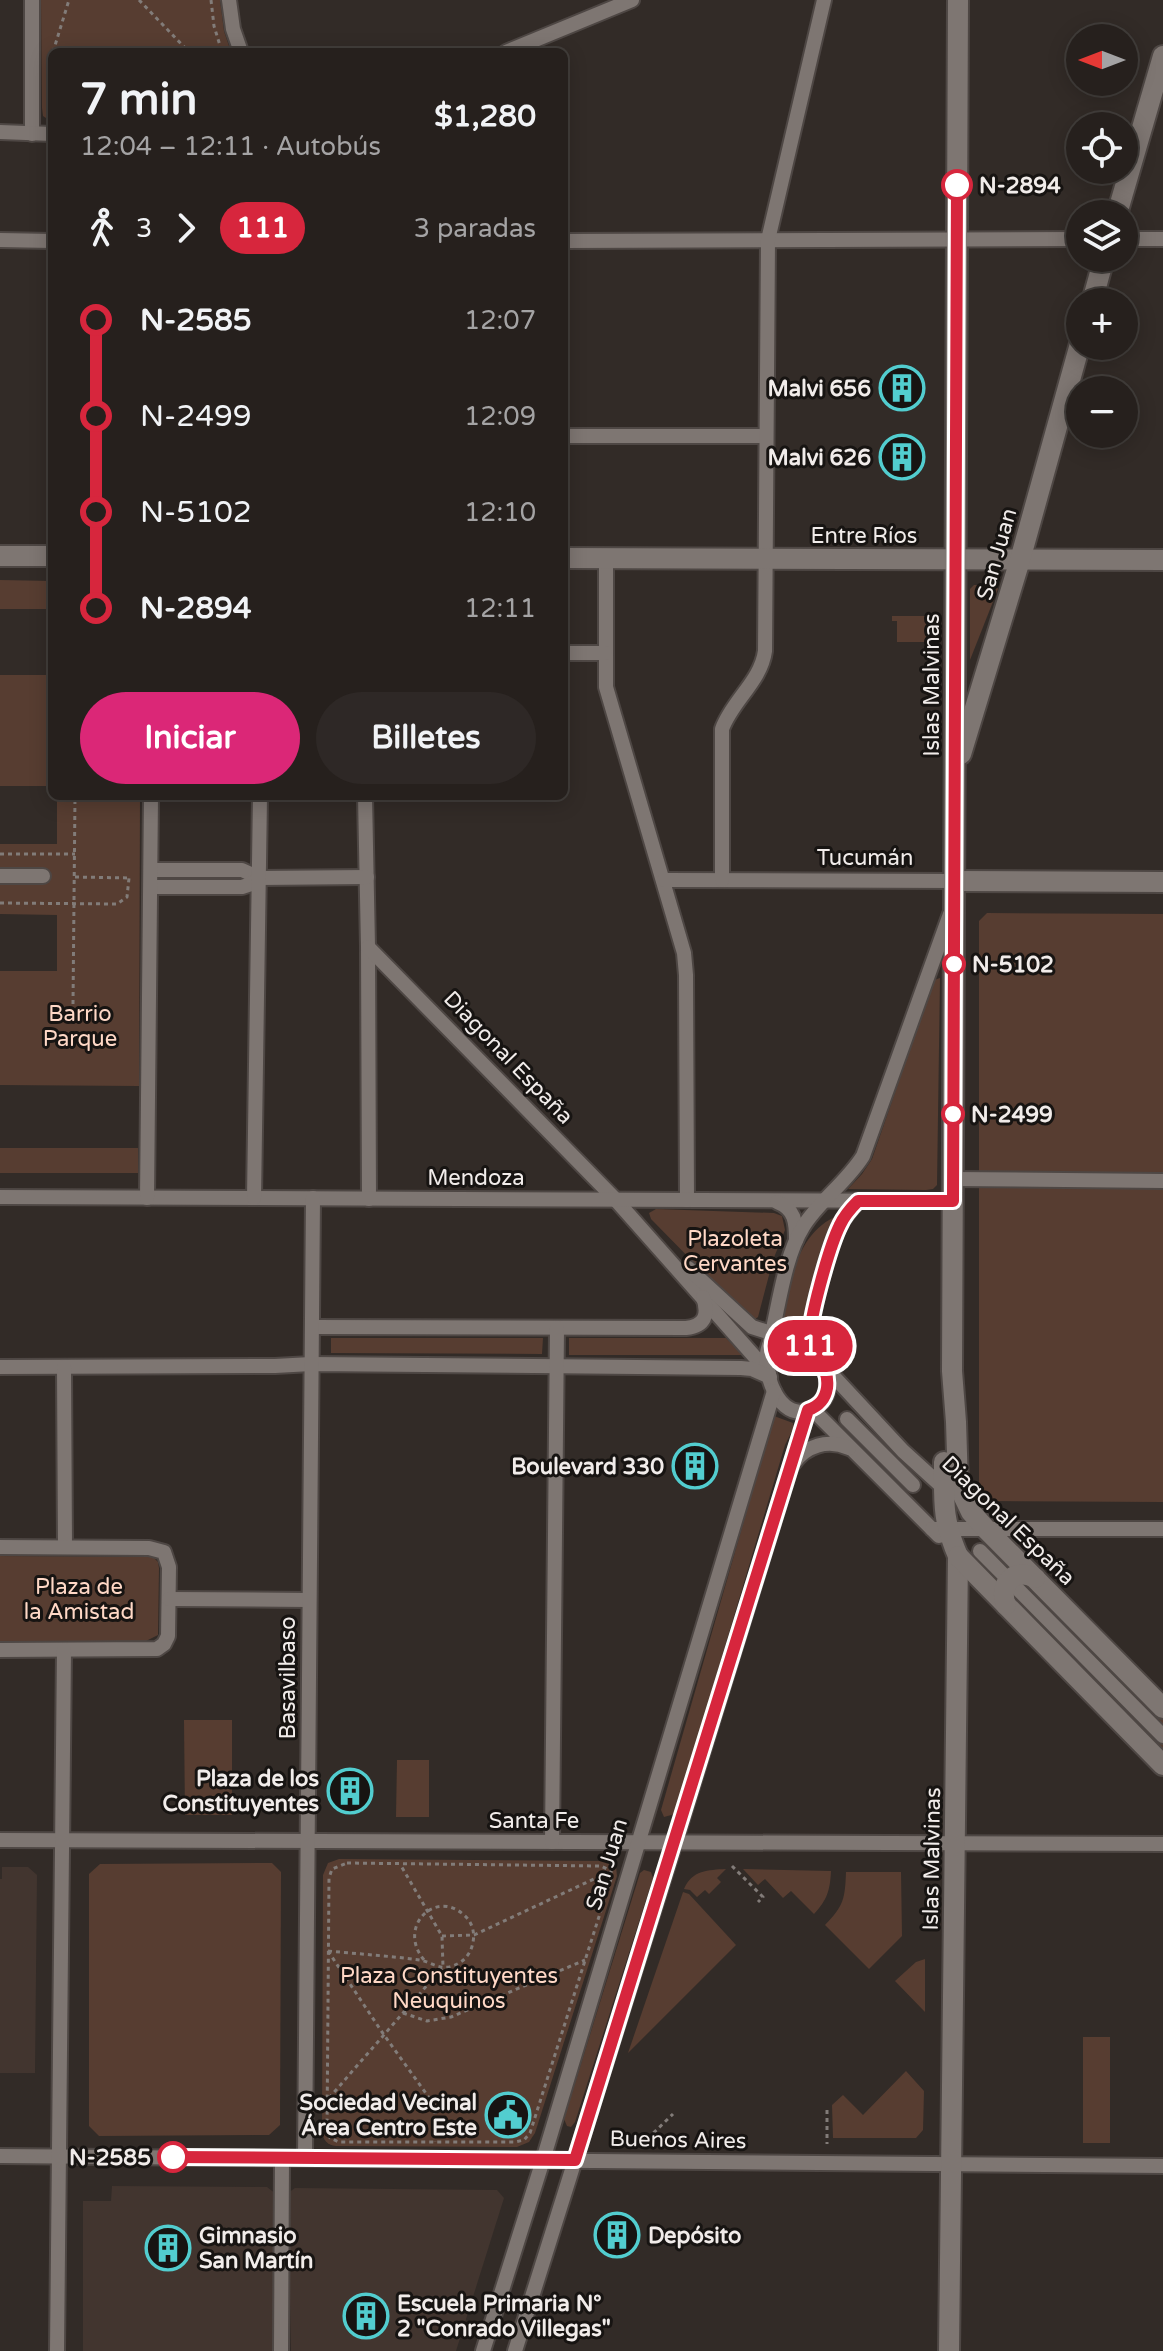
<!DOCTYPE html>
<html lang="es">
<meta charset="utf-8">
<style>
:root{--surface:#26201d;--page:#2e2826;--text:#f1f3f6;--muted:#a4a3a4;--line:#423e3b;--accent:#db2777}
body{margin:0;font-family:"Varela Round",sans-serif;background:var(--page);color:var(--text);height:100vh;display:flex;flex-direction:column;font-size:30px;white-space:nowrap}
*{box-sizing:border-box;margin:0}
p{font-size:26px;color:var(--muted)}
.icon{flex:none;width:44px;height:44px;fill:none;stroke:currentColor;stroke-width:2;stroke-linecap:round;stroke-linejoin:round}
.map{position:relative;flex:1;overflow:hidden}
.sheet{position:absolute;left:48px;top:48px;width:520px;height:752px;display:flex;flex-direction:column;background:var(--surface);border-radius:12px;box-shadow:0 4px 20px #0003,0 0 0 2px var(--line)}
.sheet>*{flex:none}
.badge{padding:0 16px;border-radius:26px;font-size:28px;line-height:52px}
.needle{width:52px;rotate:270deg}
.tools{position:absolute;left:1066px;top:24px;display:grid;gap:16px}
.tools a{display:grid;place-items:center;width:72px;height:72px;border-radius:50%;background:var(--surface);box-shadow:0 4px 20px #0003,0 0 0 2px var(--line);font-size:40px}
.map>.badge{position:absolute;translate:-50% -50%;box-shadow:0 0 0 4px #fff}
.legs{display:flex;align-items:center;gap:12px;height:88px;padding:0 32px;font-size:26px}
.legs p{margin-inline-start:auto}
.headline{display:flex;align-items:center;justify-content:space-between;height:136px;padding:0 32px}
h1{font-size:44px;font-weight:700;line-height:60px}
.cta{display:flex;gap:16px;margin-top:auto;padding:16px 32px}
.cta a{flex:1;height:92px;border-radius:48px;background:var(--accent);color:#fff;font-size:32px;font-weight:700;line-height:92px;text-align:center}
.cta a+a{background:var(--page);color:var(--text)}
ul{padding:0 32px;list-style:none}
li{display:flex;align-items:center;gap:28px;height:96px;font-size:30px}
li i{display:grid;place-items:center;width:12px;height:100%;margin:0 10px;background:currentColor}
li i::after{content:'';width:20px;height:20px;margin:-10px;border:6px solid;border-radius:50%;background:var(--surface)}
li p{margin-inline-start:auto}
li:first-child i{background:linear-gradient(#0000 50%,currentColor 0)}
li:last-child i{background:linear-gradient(currentColor 50%,#0000 0)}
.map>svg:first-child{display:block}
.built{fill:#42352f}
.green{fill:#573d31}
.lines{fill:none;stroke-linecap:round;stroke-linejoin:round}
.street-casing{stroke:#4e4744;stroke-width:18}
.secondary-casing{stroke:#4e4744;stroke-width:24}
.path{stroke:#827c79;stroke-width:3;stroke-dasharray:4 4;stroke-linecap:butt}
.street{stroke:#7e7672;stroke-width:14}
.secondary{stroke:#7e7672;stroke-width:20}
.line-1-casing{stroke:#fff;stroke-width:18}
.line-1{stroke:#d7263d;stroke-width:12}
.stop-1-dot{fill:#fff;stroke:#d7263d;stroke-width:4}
.labels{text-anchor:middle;stroke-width:6;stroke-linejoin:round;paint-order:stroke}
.stop-label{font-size:22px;font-weight:bold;fill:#f1ecea;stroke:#171412;text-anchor:start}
.poi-label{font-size:22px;font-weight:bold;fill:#f1ecea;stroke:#171412;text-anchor:end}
.street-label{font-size:22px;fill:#f1ecea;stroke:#171412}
.park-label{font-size:22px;fill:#ffd8c6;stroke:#171412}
</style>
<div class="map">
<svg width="1163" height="2351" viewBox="0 0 1163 2351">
<rect width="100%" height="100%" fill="#322b27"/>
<g class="built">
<path d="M2,1867h26l9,8 -2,198h-35v-194h2z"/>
<path d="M112,2186l155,1 9,7 -1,157h-192v-150h28z"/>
<path d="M295,2188l202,2 7,8 -48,153h-165l-3,-158z"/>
</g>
<g class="green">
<path d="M41,0h179l4,31 7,21h-179v70l-9,-6 -1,-8z"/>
<path d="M0,580l52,1v28h-52z"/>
<path d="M974,585h21l3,4 -28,71v-71z"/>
<path d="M892,616h36v26h-31v-21h-5z"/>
<rect x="0" y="675" width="52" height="111"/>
<path d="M57,796h83l-1,290 -139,-1v-114h57v-56l-57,-1v-70h57z"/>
<path d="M987,913l176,1v588l-175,-1 -9,-7v-573z"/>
<path d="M940,978l-3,207 -4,4 -7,1 -78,-1 14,-15 10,-15 62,-179z"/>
<rect x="0" y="1148" width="138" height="25"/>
<path d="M656,1209l118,4 8,3 3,14 -12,30 -15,57 -4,3 -6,-2 -97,-99 -2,-6z"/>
<path d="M839,1215l-15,30 -21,83 -9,-4h-14c11,-41 15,-91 59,-109z"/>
<path d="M331,1338h212l-1,16 -211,-1z"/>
<path d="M569,1338h157l17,17h-174z"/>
<path d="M774,1416l19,7 1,4 -9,18 -110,369 -11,3 -3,-7z"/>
<path d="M989,1542l174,176v37l-192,-195z"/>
<path d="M0,1556l153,1 5,5 1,6 -1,67 -12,6h-146z"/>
<path d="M184,1720h48v95h-47z"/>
<path d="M397,1760h32v57h-33z"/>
<path d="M339,1859l269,2 8,5 1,10 -82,257 -6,9 -12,5 -181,-1c-9,-1 -13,-6 -14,-15l1,-256 5,-12z"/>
<path d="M272,1863l9,9 -1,253 -11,10 -170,1 -10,-10v-252l11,-10z"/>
<path d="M726,1869l-9,9 4,4 -12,12 -4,-4 -8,7 -7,-7 -6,-1c8,-19 24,-19 42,-20z"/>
<path d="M743,1869l88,2c-1,20 -4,29 -17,43l-23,-23 -8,7 -18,-19 -7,6z"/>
<path d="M644,1870l7,2 2,6 -78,244 -4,5 -4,-1 -3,-7 76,-246z"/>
<path d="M846,1872h55l1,64 -33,33 -44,-44c19,-19 20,-27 21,-53z"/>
<path d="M683,1892l6,2 47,51 -108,108z"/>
<path d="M925,1959v53l-30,-31 21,-19z"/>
<rect x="1083" y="2037" width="27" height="106"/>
<path d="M906,2071l18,20 -1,39 -7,8h-83l-1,-33 11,-10 20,20z"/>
</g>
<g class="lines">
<g class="street-casing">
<g id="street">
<path d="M32,0v134"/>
<path d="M229,0l4,29 8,23"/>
<path d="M506,52l126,-52"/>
<path d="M0,132l52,2"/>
<path d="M1124,239h39"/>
<path d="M0,240l52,1"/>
<path d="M564,241l516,-2"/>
<path d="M564,436h202"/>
<path d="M606,559v128l78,266 2,22 1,225"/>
<path d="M564,653h41"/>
<path d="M365,796l3,151 1,252"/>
<path d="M151,870h91l17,8 108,-1"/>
<path d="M0,876h43"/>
<path d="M664,880l290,1"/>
<path d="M722,880v-151c10,-28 39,-48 43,-78l3,-411 56,-240"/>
<path d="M151,887h91l9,-3 8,-6"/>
<path d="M368,947l247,252 154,174"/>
<path d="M953,1179l210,2"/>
<path d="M0,1197l953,4"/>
<path d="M147,1198l4,-402"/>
<path d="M254,1198l6,-402"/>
<path d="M777,1202c18,7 19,20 19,38"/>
<path d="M688,1268l64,59 25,8"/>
<path d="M312,1327l374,1c19,-2 23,-13 17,-31"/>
<path d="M789,1332c12,2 15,10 22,19 12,14 25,33 11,51 -5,5 -10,8 -17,9 -30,8 -48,-52 -33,-71 4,-5 11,-7 17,-8z"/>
<path d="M769,1346c9,-35 15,-89 34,-119 15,-25 43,-44 60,-71l87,-242"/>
<path d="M810,1349c-3,-25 18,-99 29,-123 5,-9 12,-17 19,-25"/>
<path d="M824,1366l79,85 44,40"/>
<path d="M0,1367l275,-1 36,-2 430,4 11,1 18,8"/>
<path d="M64,1367l1,180"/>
<path d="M812,1409l127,127"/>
<path d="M847,1419l66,66"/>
<path d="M793,1464c13,-19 35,-25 56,-16"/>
<path d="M932,1529h231"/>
<path d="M0,1547l149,1 15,4 5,15 -1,69 -4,8 -7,5 -157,1"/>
<path d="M980,1551l183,185"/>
<path d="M169,1599l140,1"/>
<path d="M0,1840l1163,4"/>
<path d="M552,1842l5,-514"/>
<path d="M0,2156l1163,10"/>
<path d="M305,2158l8,-960"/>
<path d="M57,2351l7,-701"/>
<path d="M281,2351l1,-193"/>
<path d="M483,2351l60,-191 231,-769"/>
<path d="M515,2351l160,-509 133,-432"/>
</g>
</g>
<g class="secondary-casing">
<g id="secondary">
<path d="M958,0l-6,1371 4,51 2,63 13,27 15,17 177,179"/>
<path d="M1117,214l46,-158"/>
<path d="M1092,302l12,-44"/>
<path d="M0,556h52"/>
<path d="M564,558l599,2"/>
<path d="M961,754l59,-194 60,-216"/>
<path d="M954,881l209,1"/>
<path d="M944,1462c0,40 -2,57 14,94l-9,795"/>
<path d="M958,1556l205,209"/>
<path d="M1006,1605c-8,-21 8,-38 29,-27"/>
</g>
</g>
<g class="path">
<path d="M139,0l50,52"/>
<path d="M211,0l3,26 8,26"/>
<path d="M53,52l16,-52"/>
<path d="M50,73l2,-15"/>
<path d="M0,854h75"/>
<path d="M75,877l56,1"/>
<path d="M0,903l117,1 10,-7 2,-19"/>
<path d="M73,1004l2,-208"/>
<path d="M347,1863l254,3 10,5v8l-81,254 -6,7 -9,2h-176l-9,-4 -3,-8 2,-252 3,-9z"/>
<path d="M732,1866l31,31 -5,5"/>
<path d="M442,1936l32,-1 137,-64"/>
<path d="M328,1951c31,3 62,5 92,9 10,2 18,9 29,7 13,-3 22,-12 24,-25 2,-10 -1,-20 -9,-27 -30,-27 -68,14 -39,46"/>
<path d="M328,1951l56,84 51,71v36"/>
<path d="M403,2013l24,8 24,-4 134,-57"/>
<path d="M329,2098l114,-131 -1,-31 -42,-72"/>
<path d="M827,2110v34"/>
<path d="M642,2144l31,-30"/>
</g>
<use href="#street" class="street"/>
<use href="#secondary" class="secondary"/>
</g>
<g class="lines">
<g class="line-1-casing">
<path id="line-1" d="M173,2157l402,3 233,-750c11,-4 17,-10 19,-22 3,-25 -16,-27 -17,-44 -3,-20 20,-99 30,-119 4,-9 11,-17 18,-24h95l4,-1016"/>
</g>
<use href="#line-1" class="line-1"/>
</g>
<defs>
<g id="building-ring" transform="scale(2.3)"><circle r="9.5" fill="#171412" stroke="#52cdcf" stroke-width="1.5"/><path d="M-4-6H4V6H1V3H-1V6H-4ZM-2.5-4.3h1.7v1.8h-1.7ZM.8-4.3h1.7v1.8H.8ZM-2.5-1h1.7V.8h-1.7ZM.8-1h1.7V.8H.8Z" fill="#52cdcf"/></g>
<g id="civic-ring" transform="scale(2.3)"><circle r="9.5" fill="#171412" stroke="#52cdcf" stroke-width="1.5"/><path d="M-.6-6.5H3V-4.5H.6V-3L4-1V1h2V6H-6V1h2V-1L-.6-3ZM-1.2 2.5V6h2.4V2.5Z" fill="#52cdcf"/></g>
</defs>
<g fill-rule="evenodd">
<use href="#building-ring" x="902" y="388"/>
<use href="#building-ring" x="902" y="457"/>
<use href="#building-ring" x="695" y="1466"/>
<use href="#building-ring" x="350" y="1791"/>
<use href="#civic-ring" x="508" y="2115"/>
<use href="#building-ring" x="617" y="2235"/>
<use href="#building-ring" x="168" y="2248"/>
<use href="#building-ring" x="366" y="2316"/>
</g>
<g class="stop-1-dot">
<circle cx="957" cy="185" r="14"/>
<circle cx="954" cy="964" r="10"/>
<circle cx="953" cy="1114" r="10"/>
<circle cx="173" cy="2157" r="14"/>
</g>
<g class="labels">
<g class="stop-label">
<text x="979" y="193">N-2894</text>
<text x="972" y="972">N-5102</text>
<text x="971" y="1122">N-2499</text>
<text x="151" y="2165" text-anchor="end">N-2585</text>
</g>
<g class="poi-label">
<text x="871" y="396">Malvi 656</text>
<text x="871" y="465">Malvi 626</text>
<text x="664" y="1474">Boulevard 330</text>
<text x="319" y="1786">Plaza de los<tspan x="319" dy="25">Constituyentes</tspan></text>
<text x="477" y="2110">Sociedad Vecinal<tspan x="477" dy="25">Área Centro Este</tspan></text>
<text x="199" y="2243" text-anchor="start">Gimnasio<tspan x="199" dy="25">San Martín</tspan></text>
<text x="648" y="2243" text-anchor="start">Depósito</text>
<text x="397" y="2311" text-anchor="start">Escuela Primaria N°<tspan x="397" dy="25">2 "Conrado Villegas"</tspan></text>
</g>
<g class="street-label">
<text x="864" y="543">Entre Ríos</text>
<text transform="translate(996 554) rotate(-74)" y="8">San Juan</text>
<text transform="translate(931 685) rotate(-90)" y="8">Islas Malvinas</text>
<text x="865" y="865">Tucumán</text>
<text transform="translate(509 1057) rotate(46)" y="8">Diagonal España</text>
<text x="476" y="1185">Mendoza</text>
<text transform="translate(1009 1520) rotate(44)" y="8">Diagonal España</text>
<text transform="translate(287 1678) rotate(-90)" y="8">Basavilbaso</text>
<text x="534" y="1828">Santa Fe</text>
<text transform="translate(931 1859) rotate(-89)" y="8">Islas Malvinas</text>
<text transform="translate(606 1864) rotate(-73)" y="8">San Juan</text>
<text transform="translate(678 2139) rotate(1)" y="8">Buenos Aires</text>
</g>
<g class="park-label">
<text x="80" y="1021">Barrio<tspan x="80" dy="25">Parque</tspan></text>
<text x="735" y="1246">Plazoleta<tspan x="735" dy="25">Cervantes</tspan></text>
<text x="79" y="1594">Plaza de<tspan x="79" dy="25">la Amistad</tspan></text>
<text x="449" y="1983">Plaza Constituyentes<tspan x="449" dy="25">Neuquinos</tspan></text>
</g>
</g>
</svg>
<div class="tools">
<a><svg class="needle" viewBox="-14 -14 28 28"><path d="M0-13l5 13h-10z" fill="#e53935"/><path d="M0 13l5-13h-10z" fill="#a4a3a4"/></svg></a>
<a><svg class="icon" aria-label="locate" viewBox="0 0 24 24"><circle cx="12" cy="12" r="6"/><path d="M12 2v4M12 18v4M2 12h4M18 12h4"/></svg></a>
<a><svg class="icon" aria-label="layers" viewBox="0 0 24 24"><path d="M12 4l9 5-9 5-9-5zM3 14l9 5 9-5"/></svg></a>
<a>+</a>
<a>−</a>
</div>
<b class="badge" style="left:810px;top:1346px;background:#d7263d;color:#fff">111</b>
<section class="sheet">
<div class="headline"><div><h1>7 min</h1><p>12:04 – 12:11 · Autobús</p></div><b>$1,280</b></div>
<div class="legs"><svg class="icon" aria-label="walk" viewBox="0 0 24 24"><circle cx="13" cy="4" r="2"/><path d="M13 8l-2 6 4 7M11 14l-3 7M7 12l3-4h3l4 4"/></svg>3<svg class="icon" aria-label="forward" viewBox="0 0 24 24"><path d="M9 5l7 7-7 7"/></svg><b class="badge" style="background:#d7263d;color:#fff">111</b><p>3 paradas</p></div>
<ul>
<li><i style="color:#d7263d"></i><b>N-2585</b><p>12:07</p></li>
<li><i style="color:#d7263d"></i><span>N-2499</span><p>12:09</p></li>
<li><i style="color:#d7263d"></i><span>N-5102</span><p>12:10</p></li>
<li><i style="color:#d7263d"></i><b>N-2894</b><p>12:11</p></li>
</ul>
<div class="cta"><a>Iniciar</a><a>Billetes</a></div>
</section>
</div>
